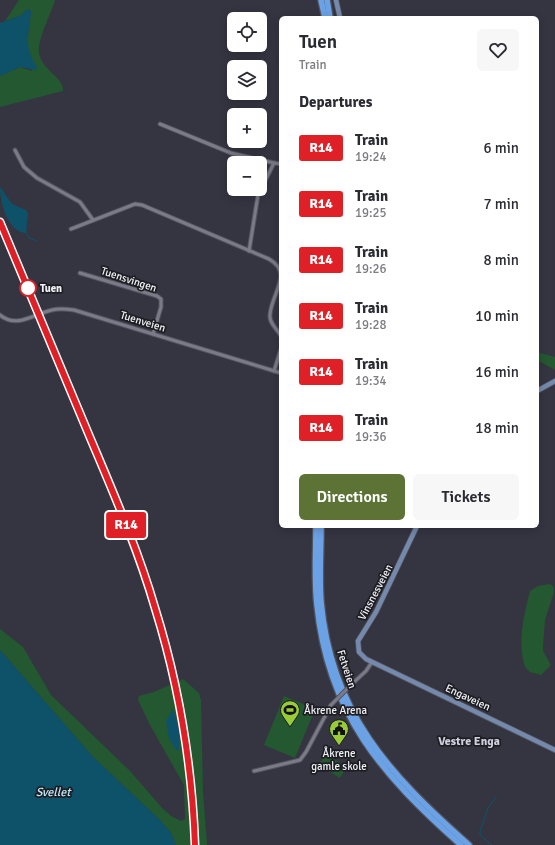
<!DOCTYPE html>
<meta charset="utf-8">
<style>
:root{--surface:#fff;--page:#f7f7f7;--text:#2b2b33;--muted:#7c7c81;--accent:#5c7335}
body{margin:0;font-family:Signika,sans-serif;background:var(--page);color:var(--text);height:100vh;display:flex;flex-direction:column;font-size:15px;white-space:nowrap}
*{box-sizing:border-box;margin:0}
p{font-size:13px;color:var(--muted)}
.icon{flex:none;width:22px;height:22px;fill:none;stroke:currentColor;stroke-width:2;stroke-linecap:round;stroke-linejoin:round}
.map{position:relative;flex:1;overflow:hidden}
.drawer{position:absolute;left:279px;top:16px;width:260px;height:512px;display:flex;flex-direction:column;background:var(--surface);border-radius:6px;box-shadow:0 2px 10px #0003}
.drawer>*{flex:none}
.badge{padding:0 8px;border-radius:3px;font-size:14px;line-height:26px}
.controls{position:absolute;left:227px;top:12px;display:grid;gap:8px}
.controls a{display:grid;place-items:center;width:40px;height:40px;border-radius:6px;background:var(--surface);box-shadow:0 2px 10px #0003;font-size:20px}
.map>.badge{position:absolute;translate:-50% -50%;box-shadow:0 0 0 2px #fff}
h2{padding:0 20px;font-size:15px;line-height:36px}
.round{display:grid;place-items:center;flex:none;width:42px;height:42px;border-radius:6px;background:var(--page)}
.overview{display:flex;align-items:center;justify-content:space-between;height:68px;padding:0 20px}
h1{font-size:19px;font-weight:600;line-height:30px}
.cta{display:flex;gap:8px;margin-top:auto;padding:8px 20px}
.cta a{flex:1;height:46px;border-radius:6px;background:var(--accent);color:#fff;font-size:16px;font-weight:600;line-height:46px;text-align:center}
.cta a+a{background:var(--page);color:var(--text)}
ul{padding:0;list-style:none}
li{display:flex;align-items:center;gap:12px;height:56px;padding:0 20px}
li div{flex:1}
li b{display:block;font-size:15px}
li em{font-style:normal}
li .badge{min-width:44px;font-weight:700;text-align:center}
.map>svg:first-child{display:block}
.green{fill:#235830}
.water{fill:#0e526a}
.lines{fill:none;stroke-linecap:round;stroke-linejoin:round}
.stream{stroke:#0e526a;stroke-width:1}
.minor-casing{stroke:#53545e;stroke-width:5}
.secondary-casing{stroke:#53545e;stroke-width:6}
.trunk-casing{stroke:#53545e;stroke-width:8}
.minor{stroke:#7a7a88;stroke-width:3}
.secondary{stroke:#7489ab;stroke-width:4.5}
.trunk{stroke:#6ba2e6;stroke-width:5.5}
.rail-casing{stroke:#acacb6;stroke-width:2.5}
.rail{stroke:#1d1d22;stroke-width:1;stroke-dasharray:3;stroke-linecap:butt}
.minor-bridge-casing{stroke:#53545e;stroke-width:5;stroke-linecap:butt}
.minor-bridge{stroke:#7a7a88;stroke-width:3}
.line-casing{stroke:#fff;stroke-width:9}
.line{stroke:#df2027;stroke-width:6}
.stop-dot{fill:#fff;stroke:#df2027;stroke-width:2}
.labels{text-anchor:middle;stroke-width:3.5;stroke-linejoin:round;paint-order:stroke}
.street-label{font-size:11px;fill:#f1f1f9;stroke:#1d1d22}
.stop-label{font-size:11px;font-weight:bold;fill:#f1f1f9;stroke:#1d1d22;text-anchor:start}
.poi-label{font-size:11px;fill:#f1f1f9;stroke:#1d1d22;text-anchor:start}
.neighbourhood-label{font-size:12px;font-weight:bold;fill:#d0d1e0;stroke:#1d1d22}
.water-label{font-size:12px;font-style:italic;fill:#bfe8fa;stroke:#1d1d22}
</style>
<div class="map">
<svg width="555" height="845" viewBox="0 0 555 845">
<rect width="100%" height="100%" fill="#343541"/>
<g class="green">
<path d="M19,0h36c-4,14 -18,40 -16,53 3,18 25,24 24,38l-63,16v-31l20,-9 12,4 -1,-13 -4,-13 4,-34 -3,-2 -8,7 -15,5z"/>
<path d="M537,352l18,5v13l-18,-10z"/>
<path d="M550,584l3,2 1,6 -9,28 -2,26v5l8,14 -10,10 -11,-3 -5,-5c-8,-25 -1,-52 5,-76l8,-5z"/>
<path d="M0,629l23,18 28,48 79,76 33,38 8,7 10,5 4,-2 -1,-34 -34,-60 -12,-25 1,-4 15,-4 29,-13 16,14 2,7 2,92 4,53h-31l-5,-12 -11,-13 -67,-63 -93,-107z"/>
<path d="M284,696l31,13 -20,49 -31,-13z"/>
<path d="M325,754l22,13 -7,11 -21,-13z"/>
</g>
<g class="water">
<path d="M28,9l3,2c-2,24 -8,34 6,56l-1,3 -16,-3 -20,9v-53l20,-7z"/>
<path d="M0,187l12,17 14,6 2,3 -2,20c-18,-1 -26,-30 -26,-46z"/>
<path d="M0,650l93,107 67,63 11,13 5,12h-176z"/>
<path d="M173,709l6,19v22h-3l-7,-12 -3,-17z"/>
</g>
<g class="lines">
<g class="stream">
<path d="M26,232l3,6 8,3"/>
<path d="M492,845l-12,-10v-4l8,-23 8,-11"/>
</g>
<g class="minor-casing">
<g id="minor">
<path d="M160,124l71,29 43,10"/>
<path d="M15,150l9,17 13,11 43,24 13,18"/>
<path d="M71,229l64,-25 7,1 127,54c25,14 2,35 1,56 -1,8 7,14 11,21"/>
<path d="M249,251l9,-56 16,-32 7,1"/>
<path d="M80,273l77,23 4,3v8l-8,27"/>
<path d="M0,315c16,14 34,-1 52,-5 7,-2 15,-1 22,0l207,63"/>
<path d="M274,371l7,-22"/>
<path d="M353,683l13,-12 6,-9"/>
<path d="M254,771l46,-11 6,-8 25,-47"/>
</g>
</g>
<g class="secondary-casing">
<g id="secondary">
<path d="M336,0l4,18"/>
<path d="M537,391l18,-10"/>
<path d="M417,526l-41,86 -18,29 1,11 7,7 189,91"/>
</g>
</g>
<g class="trunk-casing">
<g id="trunk">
<path d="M321,0l4,18"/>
<path d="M327,0l3,18"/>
<path d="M316,526c0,26 -2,53 1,79 11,109 65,170 144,240"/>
<path d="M321,526c0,25 -2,51 0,76 10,111 69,173 148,243"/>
</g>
</g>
<use href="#minor" class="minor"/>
<use href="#secondary" class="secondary"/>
<use href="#trunk" class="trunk"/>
<g class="rail-casing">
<path id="rail" d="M0,222c27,65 54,130 81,195 23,54 47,107 65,163 29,85 46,175 49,265"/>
</g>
<use href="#rail" class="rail"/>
<g class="minor-bridge-casing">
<path id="minor-bridge" d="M331,705l22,-22"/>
</g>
<use href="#minor-bridge" class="minor-bridge"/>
</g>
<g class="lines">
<g class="line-casing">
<path id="line" d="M0,222c29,71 59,142 89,213 24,57 49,114 66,173 24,77 37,157 40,237"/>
</g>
<use href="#line" class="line"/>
</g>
<defs>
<g id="stadium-pin" transform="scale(1)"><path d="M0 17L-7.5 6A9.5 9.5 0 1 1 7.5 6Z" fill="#98cb37" stroke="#1d1d22"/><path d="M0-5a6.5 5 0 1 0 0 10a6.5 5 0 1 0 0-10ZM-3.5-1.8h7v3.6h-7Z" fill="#111"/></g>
<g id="civic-pin" transform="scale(1)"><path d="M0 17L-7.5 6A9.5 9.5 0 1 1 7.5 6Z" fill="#98cb37" stroke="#1d1d22"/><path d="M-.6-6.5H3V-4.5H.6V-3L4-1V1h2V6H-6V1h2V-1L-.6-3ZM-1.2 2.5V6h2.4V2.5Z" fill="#111"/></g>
</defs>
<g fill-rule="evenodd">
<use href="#stadium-pin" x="290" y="710"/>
<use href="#civic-pin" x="339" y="729"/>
</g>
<circle class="stop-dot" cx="28" cy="288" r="8"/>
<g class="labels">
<g class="street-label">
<text transform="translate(129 279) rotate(18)" y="4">Tuensvingen</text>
<text transform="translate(143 321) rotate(17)" y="4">Tuenveien</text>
<text transform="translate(375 592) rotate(-62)" y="4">Vinsnesveien</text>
<text transform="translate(347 669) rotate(72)" y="4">Fetveien</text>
<text transform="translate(468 697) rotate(25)" y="4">Engaveien</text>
</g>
<g class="stop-label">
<text x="40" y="292">Tuen</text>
</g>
<g class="poi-label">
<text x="304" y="714">Åkrene Arena</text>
<text x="339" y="757" text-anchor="middle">Åkrene<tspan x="339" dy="13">gamle skole</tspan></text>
</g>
<g class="neighbourhood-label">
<text x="469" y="745">Vestre Enga</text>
</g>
<g class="water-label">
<text x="53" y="796">Svellet</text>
</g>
</g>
</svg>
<div class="controls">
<a><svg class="icon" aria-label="locate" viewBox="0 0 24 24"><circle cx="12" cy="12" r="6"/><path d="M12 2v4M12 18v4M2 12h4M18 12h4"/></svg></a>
<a><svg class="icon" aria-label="layers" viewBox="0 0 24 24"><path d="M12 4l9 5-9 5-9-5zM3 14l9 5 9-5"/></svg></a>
<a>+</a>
<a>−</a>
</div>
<b class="badge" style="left:126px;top:525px;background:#df2027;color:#fff">R14</b>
<section class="drawer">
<div class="overview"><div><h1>Tuen</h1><p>Train</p></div><a class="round"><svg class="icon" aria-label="heart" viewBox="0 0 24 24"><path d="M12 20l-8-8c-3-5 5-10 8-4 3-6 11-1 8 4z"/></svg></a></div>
<h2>Departures</h2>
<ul>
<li><span class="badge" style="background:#df2027;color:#fff">R14</span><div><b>Train</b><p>19:24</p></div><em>6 min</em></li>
<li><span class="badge" style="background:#df2027;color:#fff">R14</span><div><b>Train</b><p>19:25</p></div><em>7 min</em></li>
<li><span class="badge" style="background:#df2027;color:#fff">R14</span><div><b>Train</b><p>19:26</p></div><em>8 min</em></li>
<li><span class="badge" style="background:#df2027;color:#fff">R14</span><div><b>Train</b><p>19:28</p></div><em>10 min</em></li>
<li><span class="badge" style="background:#df2027;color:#fff">R14</span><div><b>Train</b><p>19:34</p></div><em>16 min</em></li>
<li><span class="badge" style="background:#df2027;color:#fff">R14</span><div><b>Train</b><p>19:36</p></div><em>18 min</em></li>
</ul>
<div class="cta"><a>Directions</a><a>Tickets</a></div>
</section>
</div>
